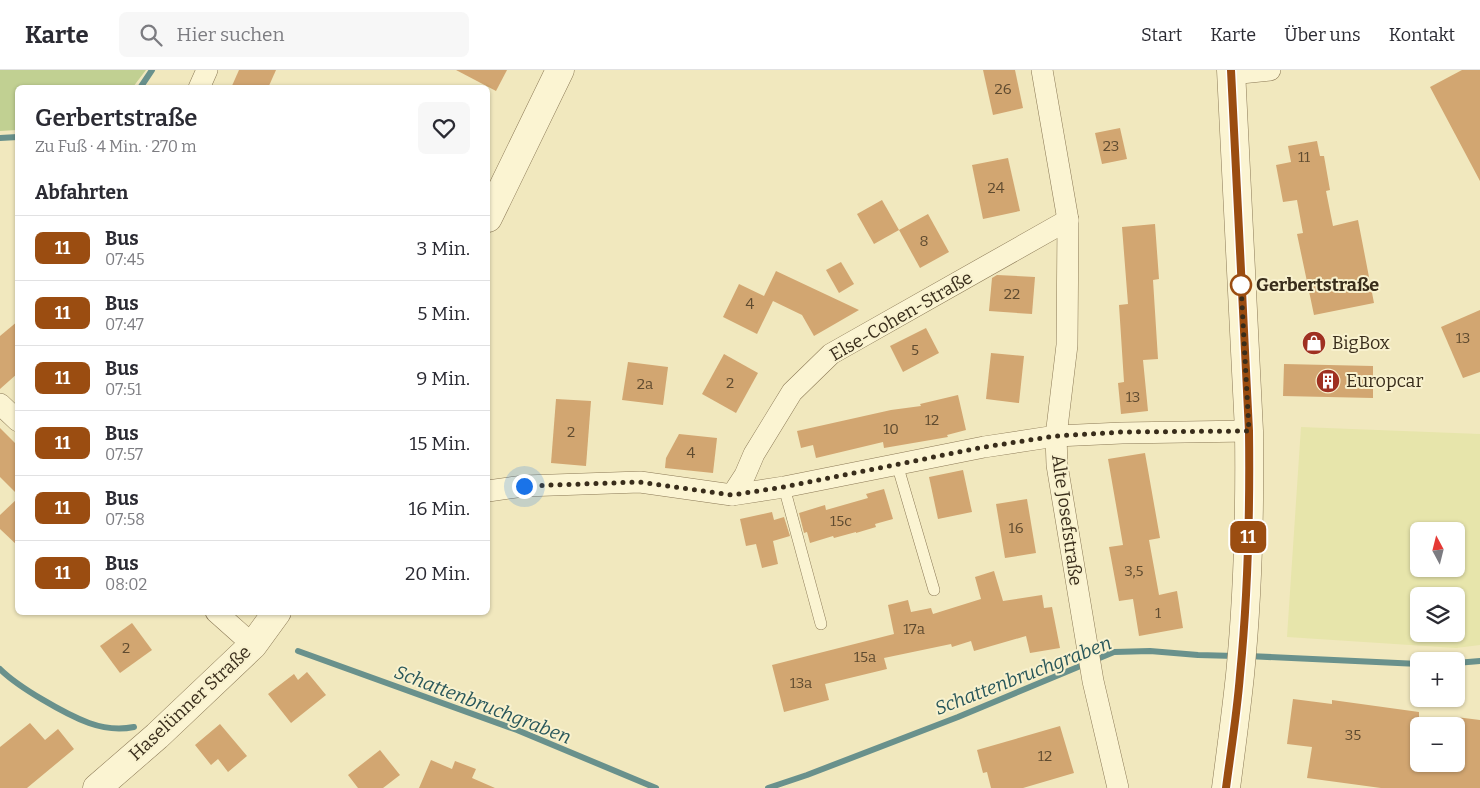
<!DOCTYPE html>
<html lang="de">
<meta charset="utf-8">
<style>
:root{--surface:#fff;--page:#f7f7f7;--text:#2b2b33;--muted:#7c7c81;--line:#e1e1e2}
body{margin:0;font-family:Bitter,serif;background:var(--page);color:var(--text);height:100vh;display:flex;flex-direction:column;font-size:19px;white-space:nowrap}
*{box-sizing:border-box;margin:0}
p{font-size:16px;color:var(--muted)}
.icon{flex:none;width:28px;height:28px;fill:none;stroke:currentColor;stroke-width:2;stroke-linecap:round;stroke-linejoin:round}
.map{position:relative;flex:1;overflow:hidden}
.sheet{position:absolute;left:15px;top:15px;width:475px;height:530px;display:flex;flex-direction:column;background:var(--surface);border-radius:8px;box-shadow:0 1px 4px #0004}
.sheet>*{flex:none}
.badge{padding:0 10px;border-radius:8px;font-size:18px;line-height:32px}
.needle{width:32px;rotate:353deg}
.buttons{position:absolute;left:1410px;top:452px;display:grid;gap:10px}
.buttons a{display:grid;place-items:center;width:55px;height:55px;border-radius:8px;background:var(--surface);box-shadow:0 1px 4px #0004;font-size:25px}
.you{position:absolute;width:25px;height:25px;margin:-12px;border:4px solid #fff;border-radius:50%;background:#1a73e8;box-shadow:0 0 0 8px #1a73e833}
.map>.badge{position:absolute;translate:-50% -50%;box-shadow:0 0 0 2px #fff}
h2{padding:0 20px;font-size:19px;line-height:45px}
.round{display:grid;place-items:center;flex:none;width:52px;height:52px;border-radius:8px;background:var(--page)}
.overview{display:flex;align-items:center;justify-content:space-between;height:85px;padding:0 20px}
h1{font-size:24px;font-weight:600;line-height:38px}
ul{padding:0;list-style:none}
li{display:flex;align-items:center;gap:15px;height:65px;padding:0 20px;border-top:1px solid var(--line)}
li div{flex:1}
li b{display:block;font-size:19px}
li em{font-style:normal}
li .badge{min-width:55px;font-weight:700;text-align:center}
header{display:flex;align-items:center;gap:30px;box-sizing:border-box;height:70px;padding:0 25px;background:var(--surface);border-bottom:1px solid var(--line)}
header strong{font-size:24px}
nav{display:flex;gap:28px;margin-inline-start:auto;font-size:18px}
.search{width:350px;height:45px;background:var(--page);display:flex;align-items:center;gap:12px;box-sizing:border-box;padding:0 18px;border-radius:8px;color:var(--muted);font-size:19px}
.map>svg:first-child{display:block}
.farmland{fill:#e7e5ab;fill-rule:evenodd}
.green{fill:#c1d092}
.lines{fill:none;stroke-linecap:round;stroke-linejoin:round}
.stream{stroke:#69918c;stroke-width:6}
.building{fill:#d2a671}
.service-casing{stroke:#8b7956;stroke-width:12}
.minor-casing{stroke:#8b7956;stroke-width:22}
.tertiary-casing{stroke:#8b7956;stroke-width:29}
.service{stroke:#fbf4d2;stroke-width:11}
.minor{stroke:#fbf4d2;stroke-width:21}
.tertiary{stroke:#fbf4d2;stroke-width:28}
.line-casing{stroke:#fff;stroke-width:11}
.line{stroke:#9b4d11;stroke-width:8}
.walk{stroke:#392d1b;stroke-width:5;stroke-dasharray:0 9}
.stop-dot{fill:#fff;stroke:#9b4d11;stroke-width:2.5}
.labels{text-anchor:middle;stroke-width:4;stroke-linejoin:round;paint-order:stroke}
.number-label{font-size:15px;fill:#5f4b30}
.stop-label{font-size:18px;font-weight:bold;fill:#392d1b;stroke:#f8f1ce;text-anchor:start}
.street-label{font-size:18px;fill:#392d1b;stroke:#f8f1ce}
.poi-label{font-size:18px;fill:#392d1b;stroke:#f8f1ce;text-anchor:start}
.water-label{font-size:19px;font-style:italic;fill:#29575a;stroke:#f8f1ce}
</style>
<header>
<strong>Karte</strong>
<div class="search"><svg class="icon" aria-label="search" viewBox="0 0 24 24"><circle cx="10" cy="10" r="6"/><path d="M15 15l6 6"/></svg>Hier suchen</div>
<nav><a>Start</a><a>Karte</a><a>Über uns</a><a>Kontakt</a></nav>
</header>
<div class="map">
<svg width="1480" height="718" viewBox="0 0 1480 718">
<rect width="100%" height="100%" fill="#f1e8be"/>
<path class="farmland" d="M1301,357l179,7v211l-24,3 -169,-11zM1419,461h37v38h-37zM1419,526h37v38h-37z"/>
<path class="green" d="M0,0h146l-13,17 -115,1 -1,42 -17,1z"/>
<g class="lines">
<g class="stream">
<path d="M140,18l12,-18"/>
<path d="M0,68l18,-1"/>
<path d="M298,581l219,79 139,58"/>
<path d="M1248,586l171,8"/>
<path d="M1456,593l24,-2"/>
<path d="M0,599c18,18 65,45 89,54 14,5 30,7 45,4"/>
<path d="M768,718l39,-13 151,-58 156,-65 36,-1 48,4 37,1"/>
</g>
</g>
<g class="building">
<path d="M239,0h37l-8,18h-37z"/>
<path d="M456,0h51l-11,21z"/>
<path d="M983,0h32l8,38 -30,7z"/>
<path d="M1462,0h18v111l-50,-94z"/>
<path d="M1120,58l7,31 -25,5 -7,-31z"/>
<path d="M1317,71l3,15h4l6,34 -4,1 7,35 25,-6 16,83 -60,12 -17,-81 6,-1 -6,-33 -14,2 -7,-37 15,-3 -3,-16z"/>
<path d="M1008,88l12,53 -37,8 -11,-54z"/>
<path d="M882,130l17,30 -25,14 -17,-30z"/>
<path d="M928,144l21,38 -29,16 -21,-38z"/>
<path d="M1155,154l4,55 -6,1 5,79 -15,1 5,51 -27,3 -3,-31 6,-1 -5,-77 9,-1 -6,-77z"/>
<path d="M841,192l13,22 -15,9 -13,-23z"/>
<path d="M776,201l83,39 -45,26 -12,-21 -29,-14 -16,33 -34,-17 16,-33 25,12z"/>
<path d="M997,205l38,2 -3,37 -43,-3 3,-33z"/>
<path d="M1480,240v62l-17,6 -22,-51z"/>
<path d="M18,251v52l-18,16v-53z"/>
<path d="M926,258l13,25 -36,19 -13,-26z"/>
<path d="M991,283l33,3 -5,47 -33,-4z"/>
<path d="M724,284l34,19 -22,40 -34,-19z"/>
<path d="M628,292l40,5 -5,38 -41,-5z"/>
<path d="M1284,294l89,2v32l-90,-2z"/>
<path d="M958,325l8,35 -19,5 1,2 -64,11 -1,-6 -67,16 -3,-13 -12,3 -4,-17 94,-21 30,-4 -1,-2z"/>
<path d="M556,329l35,2 -5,65 -35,-3z"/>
<path d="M0,358l18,18v49l-18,-18z"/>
<path d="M679,364l38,4 -4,35 -48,-5 1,-10z"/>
<path d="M1145,383l15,85 -11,2 10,55 18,-4 6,37 -44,8 -6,-37 -14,2 -10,-54 14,-2 -15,-86z"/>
<path d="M963,400l9,42 -34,7 -9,-42z"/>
<path d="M884,419l9,30 -18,5 1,3 -20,6v-1l-22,6 -1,-2 -23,7 -3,-11 -3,1 -5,-20 26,-8 1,5 42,-12 -2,-4z"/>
<path d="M18,428v48l-18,-17v-14z"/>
<path d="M1027,429l9,54 -31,5 -9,-54z"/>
<path d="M772,442l2,8 10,-3 6,19 -17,5 5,23 -16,4 -6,-24 -10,2 -6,-27z"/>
<path d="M994,501l9,30 39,-6 2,13 8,-1 8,41 -30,5 -4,-17 -52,15 -3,-10 -19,6 -1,-3 -67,14 3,11 -62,15 4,16 -45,12 -12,-47 122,-31 -6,-29 20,-5 3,12 20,-4 2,6 48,-15 -6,-22z"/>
<path d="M132,553l20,27 -32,23 -20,-27z"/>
<path d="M307,602l19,23 -35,28 -23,-29 26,-20 4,6z"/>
<path d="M1293,629l39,5v-4l87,12v52h37v-47l24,3v68h-99l-74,-10 5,-31 -25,-3z"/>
<path d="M30,653l15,17 13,-11 16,20 -47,39h-27v-41z"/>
<path d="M220,654l27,32 -19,16 -10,-13 -7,6 -16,-20z"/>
<path d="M1060,656l14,47 -51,15h-32l-4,-16 -4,1 -6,-23z"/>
<path d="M380,680l20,25 -17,13h-25l-10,-13z"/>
<path d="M431,690l21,9 3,-8 21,8 -4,9 23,10h-76z"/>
</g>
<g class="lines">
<g class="service-casing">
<g id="service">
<path d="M897,394l37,126"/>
<path d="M784,417l37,137"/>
</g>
</g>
<g class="minor-casing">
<g id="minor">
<path d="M1042,0l26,150 -1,125 -11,91 1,29 36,216 25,107"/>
<path d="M1231,4l39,-4"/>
<path d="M199,18l8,-18"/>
<path d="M0,334l18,17"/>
<path d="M488,421l36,-5 116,-4 92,13 52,-8 200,-40 72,-11 66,-3 127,-2"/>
<path d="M732,425l13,-20 9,-21 38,-62 39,-38 237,-134"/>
<path d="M216,542l37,33"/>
</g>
</g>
<g class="tertiary-casing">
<g id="tertiary">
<path d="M488,148l72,-148"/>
<path d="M97,718l60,-52 96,-91 24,-33"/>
<path d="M1226,718c5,-38 10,-75 14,-113 8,-81 10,-163 9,-244l-18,-361"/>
</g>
</g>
<use href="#service" class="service"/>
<use href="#minor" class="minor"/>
<use href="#tertiary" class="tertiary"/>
</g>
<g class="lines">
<g class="line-casing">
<path id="line" d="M1226,718c5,-38 11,-75 14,-113 8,-81 10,-163 9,-244l-18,-361"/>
</g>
<use href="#line" class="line"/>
<path class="walk" d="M524,416l116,-4 92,13 52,-8 200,-40 72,-11 66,-4 127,-1 -8,-146"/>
</g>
<defs>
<g id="shop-disc" transform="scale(1.25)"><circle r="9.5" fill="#9f3021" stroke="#f8f1ce"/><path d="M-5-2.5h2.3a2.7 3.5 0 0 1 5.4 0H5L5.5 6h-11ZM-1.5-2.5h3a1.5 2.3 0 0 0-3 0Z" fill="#fff"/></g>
<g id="building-disc" transform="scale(1.25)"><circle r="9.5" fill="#9f3021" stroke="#f8f1ce"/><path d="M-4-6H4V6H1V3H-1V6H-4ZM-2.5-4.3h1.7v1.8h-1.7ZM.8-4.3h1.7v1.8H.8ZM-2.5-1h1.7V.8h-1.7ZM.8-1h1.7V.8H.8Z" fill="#fff"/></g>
</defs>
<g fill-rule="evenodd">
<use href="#shop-disc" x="1314" y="273"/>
<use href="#building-disc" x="1328" y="311"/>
</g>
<circle class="stop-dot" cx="1241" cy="215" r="10"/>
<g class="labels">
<g class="number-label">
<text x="1003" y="24">26</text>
<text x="1111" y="81">23</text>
<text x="1304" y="92">11</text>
<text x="996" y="123">24</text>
<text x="924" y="176">8</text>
<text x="1012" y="229">22</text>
<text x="750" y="239">4</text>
<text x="1463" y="273">13</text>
<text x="915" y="285">5</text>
<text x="730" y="318">2</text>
<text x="645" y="319">2a</text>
<text x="1133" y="332">13</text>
<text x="932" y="355">12</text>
<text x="891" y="364">10</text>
<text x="571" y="367">2</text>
<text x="691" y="388">4</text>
<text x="841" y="456">15c</text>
<text x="1016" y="463">16</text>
<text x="1134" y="506">3,5</text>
<text x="1158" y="548">1</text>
<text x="914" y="564">17a</text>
<text x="126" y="583">2</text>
<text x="865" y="592">15a</text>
<text x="801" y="618">13a</text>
<text x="1353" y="670">35</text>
<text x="1045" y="691">12</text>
</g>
<g class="stop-label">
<text x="1256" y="221">Gerbertstraße</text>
</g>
<g class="street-label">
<text transform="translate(901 246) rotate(-30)" y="6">Else-Cohen-Straße</text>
<text transform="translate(1067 450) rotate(82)" y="6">Alte Josefstraße</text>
<text transform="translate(190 633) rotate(-43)" y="6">Haselünner Straße</text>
</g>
<g class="poi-label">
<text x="1332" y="279">BigBox</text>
<text x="1346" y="317">Europcar</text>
</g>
<g class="water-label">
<text transform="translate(1023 605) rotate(-21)" y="7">Schattenbruchgraben</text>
<text transform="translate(483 634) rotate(21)" y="7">Schattenbruchgraben</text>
</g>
</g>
</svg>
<div class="buttons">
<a><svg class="needle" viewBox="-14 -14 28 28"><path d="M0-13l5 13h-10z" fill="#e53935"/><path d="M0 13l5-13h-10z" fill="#7c7c81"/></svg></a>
<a><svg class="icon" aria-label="layers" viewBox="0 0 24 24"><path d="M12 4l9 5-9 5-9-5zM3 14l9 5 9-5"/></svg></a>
<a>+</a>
<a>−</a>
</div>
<div class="you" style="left:524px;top:416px"></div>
<b class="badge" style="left:1248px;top:467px;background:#9b4d11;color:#fff">11</b>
<section class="sheet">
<div class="overview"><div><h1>Gerbertstraße</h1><p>Zu Fuß · 4 Min. · 270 m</p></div><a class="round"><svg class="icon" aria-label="heart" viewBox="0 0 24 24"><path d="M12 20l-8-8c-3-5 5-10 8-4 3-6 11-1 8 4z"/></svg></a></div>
<h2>Abfahrten</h2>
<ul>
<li><span class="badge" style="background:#9b4d11;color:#fff">11</span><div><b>Bus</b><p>07:45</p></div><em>3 Min.</em></li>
<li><span class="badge" style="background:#9b4d11;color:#fff">11</span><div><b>Bus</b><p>07:47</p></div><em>5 Min.</em></li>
<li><span class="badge" style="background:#9b4d11;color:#fff">11</span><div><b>Bus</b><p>07:51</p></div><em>9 Min.</em></li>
<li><span class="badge" style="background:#9b4d11;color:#fff">11</span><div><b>Bus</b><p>07:57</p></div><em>15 Min.</em></li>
<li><span class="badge" style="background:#9b4d11;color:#fff">11</span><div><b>Bus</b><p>07:58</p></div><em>16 Min.</em></li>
<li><span class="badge" style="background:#9b4d11;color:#fff">11</span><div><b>Bus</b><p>08:02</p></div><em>20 Min.</em></li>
</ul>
</section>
</div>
